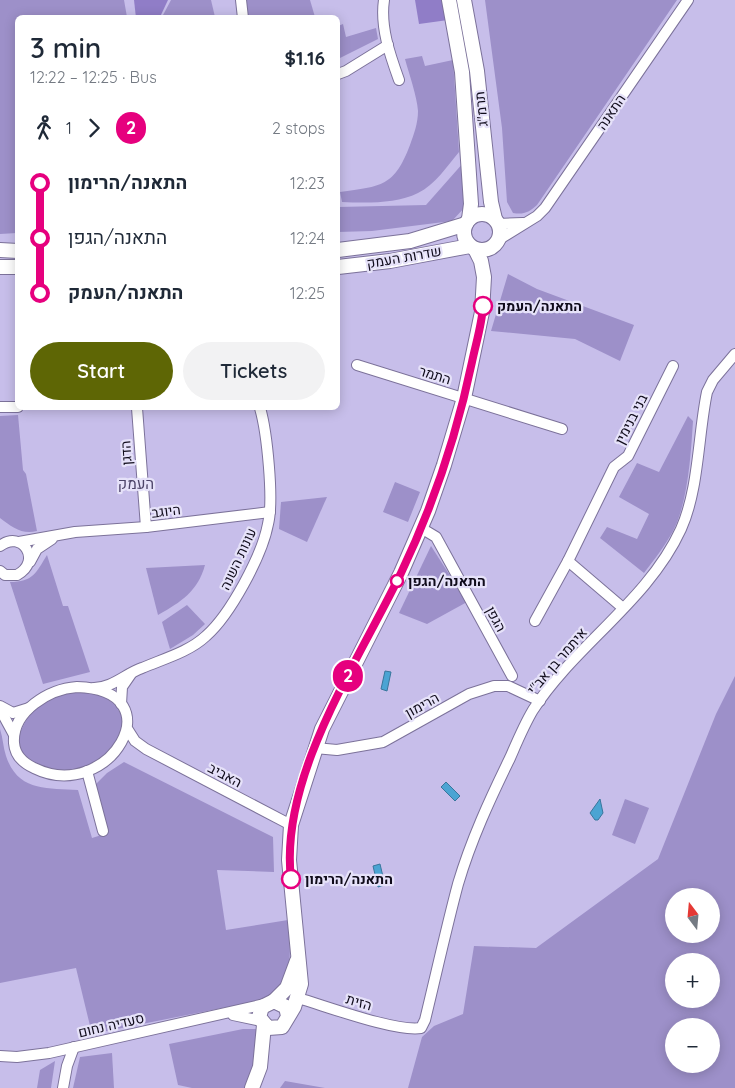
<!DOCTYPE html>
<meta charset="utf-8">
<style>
:root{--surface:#fff;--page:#f2f2f3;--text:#1f2937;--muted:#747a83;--accent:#5e6605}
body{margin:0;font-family:Quicksand,Heebo,sans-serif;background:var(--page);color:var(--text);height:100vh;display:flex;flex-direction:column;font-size:19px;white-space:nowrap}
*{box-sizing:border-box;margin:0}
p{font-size:16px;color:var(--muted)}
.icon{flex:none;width:28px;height:28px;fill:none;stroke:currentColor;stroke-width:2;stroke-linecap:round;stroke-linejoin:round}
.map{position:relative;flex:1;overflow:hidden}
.sheet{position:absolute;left:15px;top:15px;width:325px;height:395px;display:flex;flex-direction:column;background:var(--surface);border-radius:8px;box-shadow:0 2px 12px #0003}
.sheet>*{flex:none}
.badge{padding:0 10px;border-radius:16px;font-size:18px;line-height:32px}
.needle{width:32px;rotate:344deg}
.tools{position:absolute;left:665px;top:888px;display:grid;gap:10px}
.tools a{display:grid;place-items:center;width:55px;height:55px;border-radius:50%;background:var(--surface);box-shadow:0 2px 12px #0003;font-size:25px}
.map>.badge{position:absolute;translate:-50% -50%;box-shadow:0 0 0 2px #fff}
.legs{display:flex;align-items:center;gap:8px;height:55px;padding:0 15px;font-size:16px}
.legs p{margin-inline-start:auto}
.head{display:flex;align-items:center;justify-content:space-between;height:85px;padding:0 15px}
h1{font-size:28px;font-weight:600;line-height:38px}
.button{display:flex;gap:10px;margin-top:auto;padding:10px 15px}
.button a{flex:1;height:58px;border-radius:30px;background:var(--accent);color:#fff;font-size:20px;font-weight:600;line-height:58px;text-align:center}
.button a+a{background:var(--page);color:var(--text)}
ul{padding:0 15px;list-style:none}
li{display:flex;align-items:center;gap:18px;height:55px;font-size:19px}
li i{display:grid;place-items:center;width:8px;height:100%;margin:0 6px;background:currentColor}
li i::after{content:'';width:12px;height:12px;margin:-6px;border:4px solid;border-radius:50%;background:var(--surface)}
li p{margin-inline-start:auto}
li:first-child i{background:linear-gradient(#0000 50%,currentColor 0)}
li:last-child i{background:linear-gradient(currentColor 50%,#0000 0)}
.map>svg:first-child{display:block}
.green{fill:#9d90c9;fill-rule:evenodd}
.forest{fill:#907dc7}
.water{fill:#4ba4d3;stroke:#39769c}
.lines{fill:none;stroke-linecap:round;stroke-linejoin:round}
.street-casing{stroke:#7c729a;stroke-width:12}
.secondary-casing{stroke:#7c729a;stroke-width:16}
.street{stroke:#fff;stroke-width:10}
.secondary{stroke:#fff;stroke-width:14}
.line-1-casing{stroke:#fff;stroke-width:11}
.line-1{stroke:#e6007e;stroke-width:8}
.stop-1-dot{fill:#fff;stroke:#e6007e;stroke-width:2.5}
.labels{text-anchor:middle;stroke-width:4.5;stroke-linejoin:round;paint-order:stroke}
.street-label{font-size:14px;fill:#0f0b1a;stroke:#e6e2f9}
.stop-label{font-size:14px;font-weight:bold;fill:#0f0b1a;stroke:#e6e2f9;text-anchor:start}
.neighbourhood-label{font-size:15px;fill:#4d4469;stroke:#e6e2f9}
</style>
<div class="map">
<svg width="735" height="1088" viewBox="0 0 735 1088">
<rect width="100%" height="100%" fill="#c7beea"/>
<g class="green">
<path d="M0,0h124l3,17 -109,1 -1,215 -17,1z"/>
<path d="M171,0h40l4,17h-53z"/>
<path d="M245,0h65l5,17h-68z"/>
<path d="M485,0h192l-140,205c-8,7 -13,10 -24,8l-6,-11 -5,-74z"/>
<path d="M343,24l3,13 30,-9 2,11 -40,20v-33z"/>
<path d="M422,56l3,10 28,-6 6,92c-11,13 -24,33 -41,41 -22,11 -52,10 -76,9l-2,-10c42,-6 54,-5 70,-47 4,-11 8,-22 8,-34 -1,-15 -9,-37 -13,-52z"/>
<path d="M464,162l1,45 -13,14 -80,10 -34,1v-25l88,-2z"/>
<path d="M508,274l29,15 97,36 -14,36 -45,-22 -84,-8z"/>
<path d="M18,415l5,55 3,4 11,57c-15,4 -25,-4 -37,-13v-102z"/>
<path d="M688,416l5,5c-2,32 -5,82 -20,110 -8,15 -19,29 -29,42l-44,-35 7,-11 30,12 12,-25 -30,-17 18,-34 22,9z"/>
<path d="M395,482l25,10 -12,30 -25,-10z"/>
<path d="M327,497l-20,45 -28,-13 2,-27z"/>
<path d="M431,546l36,56 -40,22 -28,-11z"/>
<path d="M47,555l16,51h5l22,66 -47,12 -33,-102c23,0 26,-9 37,-27z"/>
<path d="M205,565c-7,26 -24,37 -47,50l-12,-47z"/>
<path d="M187,605l18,19 -12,11 -23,14 -8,-27z"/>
<path d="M735,676v412h-327l14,-51 12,-11 29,-12 11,-68 62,2 122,-89 58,-145zM674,896h37v38h-37zM674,961h37v38h-37zM674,1026h37v38h-37z"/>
<path d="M70,691c27,3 42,2 54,29l-9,26 -21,18 -24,7 -20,-1 -26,-12 -5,-10 -1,-12 12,-23 13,-11z"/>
<path d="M0,729c3,9 3,18 6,27 12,36 41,32 72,34l14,48 16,-5 -13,-48 12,-12 17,-11 149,75 1,35 -57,-2 9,60 62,-10c2,31 7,53 -16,78l-180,36 -16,-66 -76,15z"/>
<path d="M625,799l24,9 -14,36 -23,-9z"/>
<path d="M243,1029h16l1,20 -13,39h-55l-14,-3 -9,-41z"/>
<path d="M112,1053l2,35h-41l7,-31z"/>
<path d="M55,1061l-4,27h-14l3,-18z"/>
<path d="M285,1081l40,7h-45z"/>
</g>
<g class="forest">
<path d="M134,0h34l-8,17 -24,1z"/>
<path d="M415,0h28l5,20 -29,4z"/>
</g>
<g class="water">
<path d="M385,671l6,1 -4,19 -6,-2z"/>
<path d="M446,782l14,14 -5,5 -14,-14z"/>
<path d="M600,799l3,14 -5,7h-3l-5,-7z"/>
<path d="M380,864l5,21 -7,2 -5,-21z"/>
</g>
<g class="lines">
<g class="street-casing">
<g id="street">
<path d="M241,0l2,18"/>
<path d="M384,0c-4,27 6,55 15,80"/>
<path d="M338,74l8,-3 42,-26"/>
<path d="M498,224l25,-1"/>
<path d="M498,240l39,-24 8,-8 143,-208"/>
<path d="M357,365l205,64"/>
<path d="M0,407h18"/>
<path d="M137,408l9,119"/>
<path d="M421,528l15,9 76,139"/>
<path d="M19,542l56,-10 71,-5 124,-15"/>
<path d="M0,546c22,-17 43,15 17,29h-12l-5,-4"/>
<path d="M568,561l55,47"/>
<path d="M30,562l7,-13 15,-10"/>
<path d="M535,621l33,-60 46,-94 14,-11 45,-90"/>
<path d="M77,687c100,3 32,118 -43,81 -11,-5 -19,-12 -20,-25 -2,-32 35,-54 63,-56z"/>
<path d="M94,688c18,0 31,-14 48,-20 21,-9 47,-16 64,-32 24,-21 56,-80 62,-112 6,-24 -1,-92 -8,-116"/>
<path d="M121,704l1,-17 9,-13"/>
<path d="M0,706l13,7 16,-5"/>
<path d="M0,709l14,26"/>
<path d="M128,730l7,11 11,8 145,76"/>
<path d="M315,748l22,2 46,-8 86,-48 25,-8h14l32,15"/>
<path d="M87,771l16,60"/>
<path d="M298,998c28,8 97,34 123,30l4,-8c11,-45 21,-91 33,-136 13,-44 32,-85 52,-126 7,-16 14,-33 23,-48 42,-65 115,-109 148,-181 18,-40 17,-94 26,-137l6,-12 22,-26"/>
<path d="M233,1015l28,6"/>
<path d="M0,1056l17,1 32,-4 216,-49"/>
<path d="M63,1088l4,-22 7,-19"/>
</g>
</g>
<g class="secondary-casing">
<g id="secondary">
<path d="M449,0l13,72 9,132 -2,15"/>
<path d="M464,0l13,71 14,131 4,17"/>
<circle cx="482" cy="232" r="18"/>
<path d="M0,250l18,1"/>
<path d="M338,250l72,-9 56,-17"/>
<path d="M0,267h18"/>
<path d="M338,267l52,-6 80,-15"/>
<path d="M274,1001l13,-13 10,-27"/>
<path d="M288,1016l-2,-9 -12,-6 -12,6 -3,10 9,11 14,-1 12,-20 7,-23 -12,-124 2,-35 31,-96 79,-156 27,-62 16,-46 20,-67 18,-86 2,-35 -3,-16 -6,-12"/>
<path d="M252,1088l8,-21 4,-42"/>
</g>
</g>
<use href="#street" class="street"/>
<use href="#secondary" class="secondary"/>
</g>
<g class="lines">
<g class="line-1-casing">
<path id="line-1" d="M291,879c-12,-102 67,-217 110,-306 32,-67 56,-139 71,-211 4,-19 10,-38 11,-56"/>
</g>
<use href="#line-1" class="line-1"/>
</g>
<g class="stop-1-dot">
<circle cx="483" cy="306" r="9"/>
<circle cx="397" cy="581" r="6"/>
<circle cx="291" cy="879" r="9"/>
</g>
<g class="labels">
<g class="street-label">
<text transform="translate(481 109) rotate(-96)" y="5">תרמ"ג</text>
<text transform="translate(611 112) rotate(-56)" y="5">התאנה</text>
<text transform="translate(404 257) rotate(-10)" y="5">שדרות העמק</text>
<text transform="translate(435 375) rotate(17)" y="5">התמר</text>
<text transform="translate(631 419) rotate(-63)" y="5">בני בנימין</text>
<text transform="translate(126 453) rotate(-94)" y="5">הדגן</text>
<text transform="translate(166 511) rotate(-7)" y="5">היוגב</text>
<text transform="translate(238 559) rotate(-65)" y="5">עונות השנה</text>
<text transform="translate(496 619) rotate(62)" y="5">הגפן</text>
<text transform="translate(557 661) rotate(-49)" y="5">איתמר בן אב"י</text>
<text transform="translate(422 705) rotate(-29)" y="5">הרימון</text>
<text transform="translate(225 775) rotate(28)" y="5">האביב</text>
<text transform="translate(359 1002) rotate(17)" y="5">הזית</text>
<text transform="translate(111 1025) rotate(-13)" y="5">סעדיה נחום</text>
</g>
<g class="stop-label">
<text x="497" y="311">התאנה/העמק</text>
<text x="408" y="586">התאנה/הגפן</text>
<text x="305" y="884">התאנה/הרימון</text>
</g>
<g class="neighbourhood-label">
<text x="136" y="489">העמק</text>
</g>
</g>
</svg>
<div class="tools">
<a><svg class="needle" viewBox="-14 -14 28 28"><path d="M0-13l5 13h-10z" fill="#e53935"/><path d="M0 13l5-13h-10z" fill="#747a83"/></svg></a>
<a>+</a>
<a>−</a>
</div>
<b class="badge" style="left:348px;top:676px;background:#e6007e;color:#fff">2</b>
<section class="sheet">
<div class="head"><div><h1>3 min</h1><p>12:22 – 12:25 · Bus</p></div><b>$1.16</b></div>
<div class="legs"><svg class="icon" aria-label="walk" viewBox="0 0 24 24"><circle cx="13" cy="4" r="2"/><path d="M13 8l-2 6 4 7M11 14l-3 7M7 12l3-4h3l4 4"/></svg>1<svg class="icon" aria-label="forward" viewBox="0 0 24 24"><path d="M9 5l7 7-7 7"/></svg><b class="badge" style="background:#e6007e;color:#fff">2</b><p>2 stops</p></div>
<ul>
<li><i style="color:#e6007e"></i><b>התאנה/הרימון</b><p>12:23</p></li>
<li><i style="color:#e6007e"></i><span>התאנה/הגפן</span><p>12:24</p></li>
<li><i style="color:#e6007e"></i><b>התאנה/העמק</b><p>12:25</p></li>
</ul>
<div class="button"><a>Start</a><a>Tickets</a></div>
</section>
</div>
